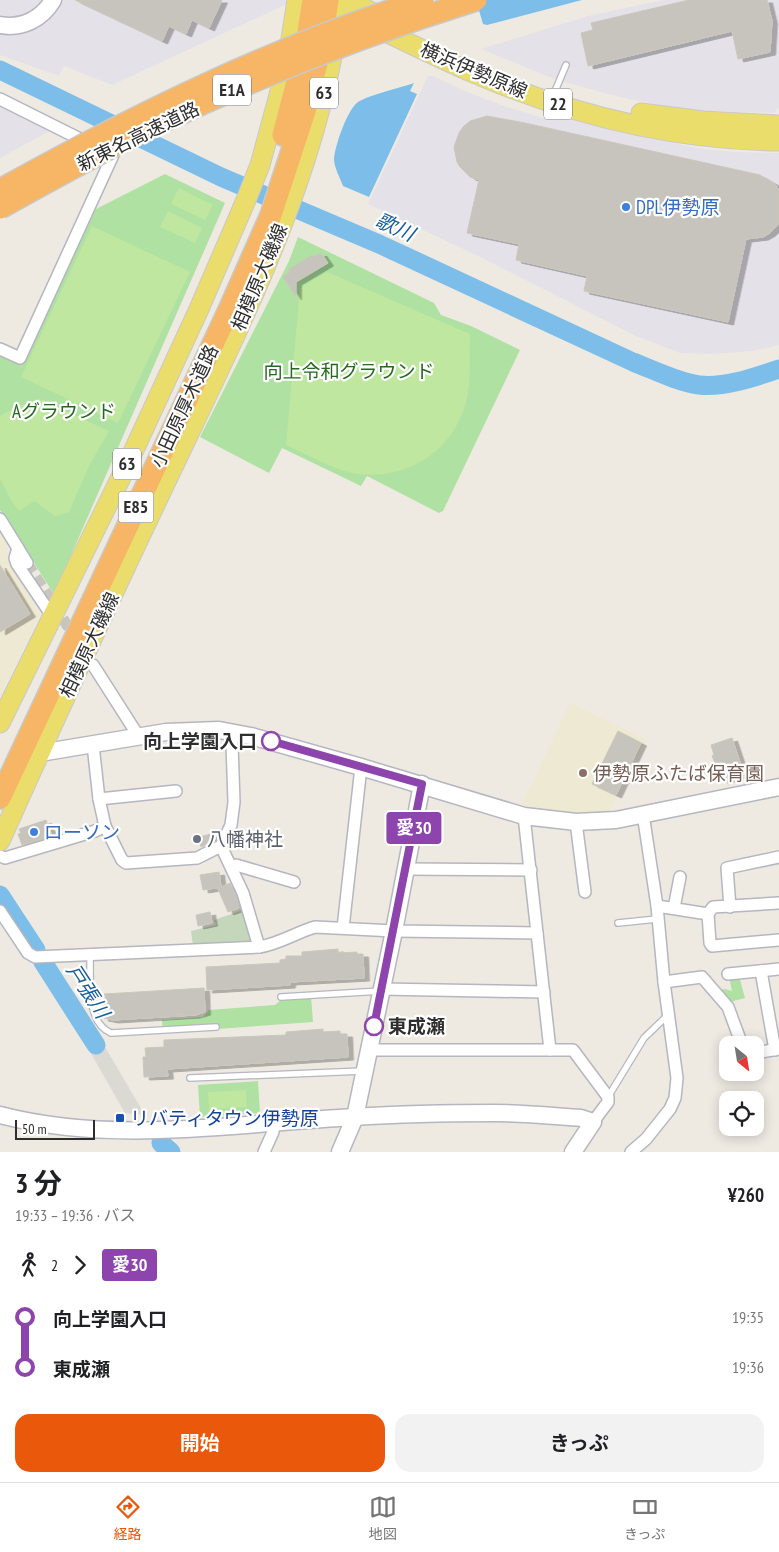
<!DOCTYPE html>
<html lang="ja">
<meta charset="utf-8">
<style>
:root{--surface:#fff;--page:#f2f2f2;--text:#202124;--muted:#757577;--line:#e0e0e0;--accent:#ea580c}
body{margin:0;font-family:"PT Sans Narrow","Noto Sans JP",sans-serif;background:var(--page);color:var(--text);height:100vh;display:flex;flex-direction:column;font-size:19px;white-space:nowrap}
*{box-sizing:border-box;margin:0}
p{font-size:16px;color:var(--muted)}
.icon{flex:none;width:28px;height:28px;fill:none;stroke:currentColor;stroke-width:2;stroke-linecap:round;stroke-linejoin:round}
.map{position:relative;height:1152px;overflow:hidden}
.drawer{display:flex;flex-direction:column;background:var(--surface);flex:1}
.drawer>*{flex:none}
.badge{padding:0 10px;border-radius:4px;font-size:18px;line-height:32px}
.needle{width:32px;rotate:150deg}
.buttons{position:absolute;left:719px;top:1036px;display:grid;gap:10px}
.buttons a{display:grid;place-items:center;width:45px;height:45px;border-radius:10px;background:var(--surface);box-shadow:0 2px 12px #0003;font-size:25px}
.scale{position:absolute;left:15px;bottom:12px;width:80px;box-sizing:border-box;padding-left:5px;border:2px solid #2e2e2e;border-top:0;font-size:14px;line-height:18px;white-space:nowrap;color:#2e2e2e;-webkit-text-stroke:4px #fff;paint-order:stroke}
.map>.badge{position:absolute;translate:-50% -50%;box-shadow:0 0 0 2px #fff}
.legs{display:flex;align-items:center;gap:8px;height:55px;padding:0 15px;font-size:16px}
.legs p{margin-inline-start:auto}
.overview{display:flex;align-items:center;justify-content:space-between;height:85px;padding:0 15px}
h1{font-size:28px;font-weight:700;line-height:38px}
.button{display:flex;gap:10px;margin-top:auto;padding:10px 15px}
.button a{flex:1;height:58px;border-radius:15px;background:var(--accent);color:#fff;font-size:20px;font-weight:700;line-height:58px;text-align:center}
.button a+a{background:var(--page);color:var(--text)}
ul{padding:0 15px;list-style:none}
li{display:flex;align-items:center;gap:18px;height:50px;font-size:19px}
li i{display:grid;place-items:center;width:8px;height:100%;margin:0 6px;background:currentColor}
li i::after{content:'';width:12px;height:12px;margin:-6px;border:4px solid;border-radius:50%;background:var(--surface)}
li p{margin-inline-start:auto}
li:first-child i{background:linear-gradient(#0000 50%,currentColor 0)}
li:last-child i{background:linear-gradient(currentColor 50%,#0000 0)}
.menu{display:flex;justify-content:space-around;align-items:center;height:70px;border-top:1px solid var(--line);background:var(--surface);font-size:14px;color:var(--muted)}
.menu a{display:grid;justify-items:center;gap:2px}
.menu .current{color:var(--accent)}
.map>svg:first-child{display:block}
.industrial{fill:#e4e1e8}
.education{fill:#eee9d3}
.green{fill:#afe1a2}
.cemetery{fill:#c4d7ba}
.pitch{fill:#bfe79f}
.plaza{fill:#dbd9d4}
.water{fill:#7cbee9}
.lines{fill:none;stroke-linecap:round;stroke-linejoin:round}
.river{stroke:#7cbee9;stroke-width:19}
.building{fill:#c7c4bd;stroke:#cac7bb;filter:url(#shadow)}
.street-tunnel{stroke:#c8c4be;stroke-width:11;stroke-dasharray:11 5.5;stroke-linecap:butt}
.lane-casing{stroke:#b5b6c0;stroke-width:8}
.street-casing{stroke:#b5b6c0;stroke-width:14}
.secondary-casing{stroke:#b5b6c0;stroke-width:19}
.primary-casing{stroke:#c9c9c9;stroke-width:21}
.highway-casing{stroke:#c9c9c9;stroke-width:24}
.lane{stroke:#fff;stroke-width:5.5}
.street{stroke:#fff;stroke-width:11}
.secondary{stroke:#fff;stroke-width:16}
.primary{stroke:#eadd6b;stroke-width:19}
.highway{stroke:#f6b665;stroke-width:21}
.highway-bridge-casing{stroke:#c9c9c9;stroke-width:24;stroke-linecap:butt}
.highway-bridge{stroke:#f6b665;stroke-width:21}
.line-1-casing{stroke:#fff;stroke-width:11}
.line-1{stroke:#8e44ad;stroke-width:8}
.shop-dot{fill:#3f7fe0;stroke:#fff;stroke-width:2}
.stop-1-dot{fill:#fff;stroke:#8e44ad;stroke-width:2.5}
.education-dot{fill:#8d6e63;stroke:#fff;stroke-width:2}
.worship-dot{fill:#6b7280;stroke:#fff;stroke-width:2}
.transit-dot{fill:#1a4fb4;stroke:#fff;stroke-width:2}
.labels{text-anchor:middle;stroke-width:4.5;stroke-linejoin:round;paint-order:stroke}
.shield{fill:#fff;stroke:#6d6d6d;stroke-width:1}
.shield-label{font-size:18px;font-weight:bold;fill:#2e2e2e}
.street-label{font-size:19px;fill:#2e2e2e;stroke:#fff}
.shop-label{font-size:19px;fill:#366cbe;stroke:#fff;text-anchor:start}
.park-label{font-size:19px;fill:#256920;stroke:#fff}
.stop-label{font-size:19px;font-weight:bold;fill:#2e2e2e;stroke:#fff;text-anchor:end}
.education-label{font-size:19px;fill:#785e54;stroke:#fff;text-anchor:start}
.worship-label{font-size:19px;fill:#5b616d;stroke:#fff;text-anchor:start}
.transit-label{font-size:19px;fill:#164399;stroke:#fff;text-anchor:start}
.water-label{font-size:20px;font-style:italic;fill:#155c9b;stroke:#fff}
</style>
<div class="map">
<svg width="779" height="1152" viewBox="0 0 779 1152">
<defs>
<filter id="shadow"><feDropShadow dx="5.5" dy="3" stdDeviation="0" flood-color="#0004"/></filter>
</defs>
<rect width="100%" height="100%" fill="#eeeae2"/>
<g class="industrial">
<path d="M0,0h287l4,2 -179,83 -48,-19 -5,10 -59,-21z"/>
<path d="M664,0h115v107l-5,6 -90,-3 -64,-13 -63,-17 -76,-31 107,-33z"/>
<path d="M428,76h5l34,16 37,14 43,13 2,-5 69,18 84,17 34,3 43,1v192l-28,6 -39,3 -32,-1 -44,-17 -158,-80 -110,-52z"/>
<path d="M0,105l55,23 -55,30z"/>
</g>
<g class="education">
<path d="M0,531l7,11 1,19 32,53 -40,83z"/>
<path d="M570,703l76,36 -36,71 -4,2 -31,1 -55,-5z"/>
</g>
<g class="green">
<path d="M165,174l60,29 -171,391 -54,-84v-158l22,10 74,-153z"/>
<path d="M298,237l136,66 7,12 30,11 49,24 -77,161 -4,2 -72,-37 -6,10 -79,-38 -13,25 -69,-36 89,-176z"/>
<path d="M739,976l6,22 -15,4 -10,-12 5,-1 7,2 -3,-14z"/>
<path d="M311,996l2,26 -150,11 -1,-13 41,-3 6,-7 66,-5 7,-6z"/>
<path d="M258,1081l2,32 -60,4 -2,-32z"/>
</g>
<path class="cemetery" d="M243,910l10,33 -60,3 -2,-15 25,-6 -2,-5z"/>
<g class="pitch">
<path d="M179,188l34,17 -8,15 -34,-16z"/>
<path d="M168,211l34,17 -7,15 -35,-16z"/>
<path d="M92,226l98,46 -72,151 -97,-46z"/>
<path d="M327,272l143,62c-1,23 2,49 -5,72 -16,52 -71,81 -124,64 -18,-6 -37,-17 -55,-25l14,-157z"/>
<path d="M40,399l69,32 -20,35 -20,46 -14,4 -21,-15 -15,10 -7,-9 -12,-24v-62l14,-8z"/>
<path d="M246,1090l1,17 -38,2 -1,-17z"/>
</g>
<path class="plaza" d="M102,1042l43,73 -20,-2 -36,-63z"/>
<g class="water">
<path d="M476,0h106l-95,25 -4,-1z"/>
<path d="M414,83l-4,8 7,3 -48,103 -26,-11c-3,-8 -9,-19 -9,-27 1,-13 13,-49 24,-57 11,-7 42,-14 56,-19z"/>
</g>
<g class="lines">
<g class="river">
<path d="M0,70l221,107 158,67 254,118c21,8 44,20 66,23 26,3 56,-8 80,-16"/>
<path d="M0,895l36,55"/>
<path d="M43,962l53,83"/>
<path d="M161,1143l10,9"/>
</g>
</g>
<g class="building">
<path d="M75,0h147l-13,28 -17,-8 -6,14 -17,-8 -7,15z"/>
<path d="M689,0h78l5,21 -2,31 -32,7 -6,-28 -144,35 -7,-33 12,-3 -2,-7z"/>
<path d="M487,116l38,7 235,52 15,9 4,6v34l-9,9 -7,4 -17,2 -18,83 -144,-31 3,-15 -71,-16 3,-16 -52,-11 12,-53 -9,-3 -10,-10 -3,-5 -3,-15 5,-14 4,-6 7,-6z"/>
<path d="M321,253l7,10 -32,19v15l-13,-20 7,-5 -2,-2 24,-15 1,2z"/>
<path d="M0,565l30,49 -30,18z"/>
<path d="M618,731l23,12 -25,52 -24,-11z"/>
<path d="M732,738l12,36 -21,7 -11,-25 2,-1 -3,-10z"/>
<path d="M46,820l6,16 -30,9 -4,-11 3,-1 -2,-4z"/>
<path d="M215,833v7l-14,7 -2,-10z"/>
<path d="M219,872l2,15 -18,3 -3,-15z"/>
<path d="M230,883l6,13 3,12 -11,4 -10,-23z"/>
<path d="M210,912l2,11 -14,3 -2,-11z"/>
<path d="M338,949v4l19,-1v2h6l1,24 -74,4v3l-83,5 -1,-23 74,-4v-3l6,-1v-3h16v-4z"/>
<path d="M204,988l1,24 -10,3 -82,5 -10,-2 -1,-15h2v-9z"/>
<path d="M323,1029v3l17,-1v3h7l1,23 -181,12 1,7 -24,1 -1,-20h3l-1,-9 19,-1v-7l122,-5v-3z"/>
</g>
<g class="lines">
<path class="street-tunnel" d="M27,563l49,76"/>
<g class="lane-casing">
<g id="lane">
<path d="M555,91l11,-26"/>
<path d="M618,923l39,-4"/>
<path d="M90,955c1,24 -5,67 21,78l105,-6"/>
<path d="M281,997l100,-6"/>
<path d="M190,1078l173,-7"/>
<path d="M608,1097l36,-59 25,-24"/>
</g>
</g>
<g class="street-casing">
<g id="street">
<path d="M0,99l90,45"/>
<path d="M0,349l20,9 93,-203 -8,-4"/>
<path d="M0,519l27,44"/>
<path d="M18,548l-3,10 2,6 35,52"/>
<path d="M93,665l46,72"/>
<path d="M93,745l6,54 6,27 17,34 4,3 71,-5 24,-12 10,-21 3,-23 -2,-58 1,-11"/>
<path d="M99,799l77,-8"/>
<path d="M524,816l13,117"/>
<path d="M576,822l9,70"/>
<path d="M221,846l22,47 16,54"/>
<path d="M0,856l5,2 90,-27 10,-5"/>
<path d="M231,867l5,-2 58,17"/>
<path d="M406,869l125,1"/>
<path d="M657,906l51,8 2,29 2,3 67,-6"/>
<path d="M730,907l-3,-39 52,-11"/>
<path d="M674,908l6,-31"/>
<path d="M0,911l28,42 7,4 224,-10c20,-3 36,-14 56,-20l79,4 143,2 13,117h-181"/>
<path d="M708,914l5,-7 66,-4"/>
<path d="M343,928l18,-161"/>
<path d="M761,971l14,79"/>
<path d="M728,974l51,-5"/>
<path d="M664,982l38,-5 26,30 14,38"/>
<path d="M381,989l163,3"/>
<path d="M550,1050h23l35,47v5l-15,20"/>
<path d="M755,1053l24,-4"/>
<path d="M264,1152l9,-20 1,-9"/>
<path d="M631,1152l15,-13 24,-30 5,-11 2,-20 -13,-96 -7,-76 -14,-92"/>
</g>
</g>
<g class="secondary-casing">
<g id="secondary">
<path d="M0,25c22,4 42,-6 53,-25"/>
<path d="M40,753l126,-21 53,-2 32,6 110,31 163,49 52,6 40,-2 163,-33"/>
<path d="M0,1115c114,30 238,8 354,2 47,-3 94,-4 140,-4 29,0 58,3 87,5l12,4 -20,30"/>
<path d="M340,1152l15,-35 39,-186 28,-147"/>
</g>
</g>
<g class="primary-casing">
<g id="primary">
<path d="M351,2l35,17"/>
<path d="M375,27c32,15 64,31 96,45 97,42 202,68 308,69"/>
<path d="M641,113l62,8 76,4"/>
<path d="M0,723l127,-258 72,-156 47,-109 14,-35 19,-70 12,-56 6,-39"/>
<path d="M0,841c57,-127 115,-253 175,-378 70,-148 147,-298 166,-463"/>
</g>
</g>
<g class="highway-casing">
<g id="highway">
<path d="M283,135l22,-84 8,-51"/>
<path d="M0,798l229,-488 42,-95 34,-104 16,-64 7,-47"/>
</g>
</g>
<use href="#lane" class="lane"/>
<use href="#street" class="street"/>
<use href="#secondary" class="secondary"/>
<use href="#primary" class="primary"/>
<use href="#highway" class="highway"/>
<g class="highway-bridge-casing">
<g id="highway-bridge">
<path d="M0,190c135,-75 275,-144 423,-190"/>
<path d="M0,208c52,-29 104,-58 158,-84 103,-49 209,-90 318,-124"/>
</g>
</g>
<use href="#highway-bridge" class="highway-bridge"/>
</g>
<g class="lines">
<g class="line-1-casing">
<path id="line-1" d="M271,741l151,43 -48,242"/>
</g>
<use href="#line-1" class="line-1"/>
</g>
<g class="shop-dot">
<circle cx="626" cy="207" r="5"/>
<circle cx="34" cy="832" r="5"/>
</g>
<g class="stop-1-dot">
<circle cx="271" cy="741" r="9"/>
<circle cx="374" cy="1026" r="9"/>
</g>
<circle class="education-dot" cx="583" cy="773" r="5"/>
<circle class="worship-dot" cx="197" cy="839" r="5"/>
<rect class="transit-dot" x="115" y="1113" width="10" height="10" rx="2.5"/>
<g class="labels">
<g class="shield">
<rect x="213" y="74.5" width="38" height="31" rx="4"/>
<rect x="310" y="77.5" width="28" height="31" rx="4"/>
<rect x="544" y="88.5" width="28" height="31" rx="4"/>
<rect x="113" y="448.5" width="28" height="31" rx="4"/>
<rect x="118.5" y="491.5" width="35" height="31" rx="4"/>
</g>
<g class="shield-label">
<text x="232" y="96">E1A</text>
<text x="324" y="99">63</text>
<text x="558" y="110">22</text>
<text x="127" y="470">63</text>
<text x="136" y="513">E85</text>
</g>
<g class="street-label">
<text transform="translate(474 70) rotate(23)" y="7">横浜伊勢原線</text>
<text transform="translate(138 136) rotate(-26)" y="7">新東名高速道路</text>
<text transform="translate(259 277) rotate(-67)" y="7">相模原大磯線</text>
<text transform="translate(184 406) rotate(-65)" y="7">小田原厚木道路</text>
<text transform="translate(89 645) rotate(-65)" y="7">相模原大磯線</text>
</g>
<g class="shop-label">
<text x="636" y="214">DPL伊勢原</text>
<text x="44" y="839">ローソン</text>
</g>
<g class="park-label">
<text x="349" y="378">向上令和グラウンド</text>
<text x="64" y="418">Aグラウンド</text>
</g>
<g class="stop-label">
<text x="257" y="748">向上学園入口</text>
<text x="388" y="1033" text-anchor="start">東成瀬</text>
</g>
<g class="education-label">
<text x="593" y="780">伊勢原ふたば保育園</text>
</g>
<g class="worship-label">
<text x="207" y="846">八幡神社</text>
</g>
<g class="transit-label">
<text x="130" y="1125">リバティタウン伊勢原</text>
</g>
<g class="water-label">
<text transform="translate(395 227) rotate(24)" y="7">歌川</text>
<text transform="translate(88 991) rotate(57)" y="7">戸張川</text>
</g>
</g>
</svg>
<div class="buttons">
<a><svg class="needle" viewBox="-14 -14 28 28"><path d="M0-13l5 13h-10z" fill="#e53935"/><path d="M0 13l5-13h-10z" fill="#757577"/></svg></a>
<a><svg class="icon" aria-label="locate" viewBox="0 0 24 24"><circle cx="12" cy="12" r="6"/><path d="M12 2v4M12 18v4M2 12h4M18 12h4"/></svg></a>
</div>
<div class="scale">50 m</div>
<b class="badge" style="left:414px;top:828px;background:#8e44ad;color:#fff">愛30</b>
</div>
<section class="drawer">
<div class="overview"><div><h1>3 分</h1><p>19:33 – 19:36 · バス</p></div><b>¥260</b></div>
<div class="legs"><svg class="icon" aria-label="walk" viewBox="0 0 24 24"><circle cx="13" cy="4" r="2"/><path d="M13 8l-2 6 4 7M11 14l-3 7M7 12l3-4h3l4 4"/></svg>2<svg class="icon" aria-label="forward" viewBox="0 0 24 24"><path d="M9 5l7 7-7 7"/></svg><b class="badge" style="background:#8e44ad;color:#fff">愛30</b></div>
<ul>
<li><i style="color:#8e44ad"></i><b>向上学園入口</b><p>19:35</p></li>
<li><i style="color:#8e44ad"></i><b>東成瀬</b><p>19:36</p></li>
</ul>
<div class="button"><a>開始</a><a>きっぷ</a></div>
</section>
<nav class="menu">
<a class="current"><svg class="icon" aria-label="directions" viewBox="0 0 24 24"><path d="M12 3l9 9-9 9-9-9zM9 14v-3h6M13 9l2 2-2 2"/></svg>経路</a>
<a><svg class="icon" aria-label="map" viewBox="0 0 24 24"><path d="M3 6l6-2 6 2 6-2v14l-6 2-6-2-6 2zM9 4v14M15 6v14"/></svg>地図</a>
<a><svg class="icon" aria-label="tickets" viewBox="0 0 24 24"><path d="M3 7h18v10H3zM15 7v10"/></svg>きっぷ</a>
</nav>
